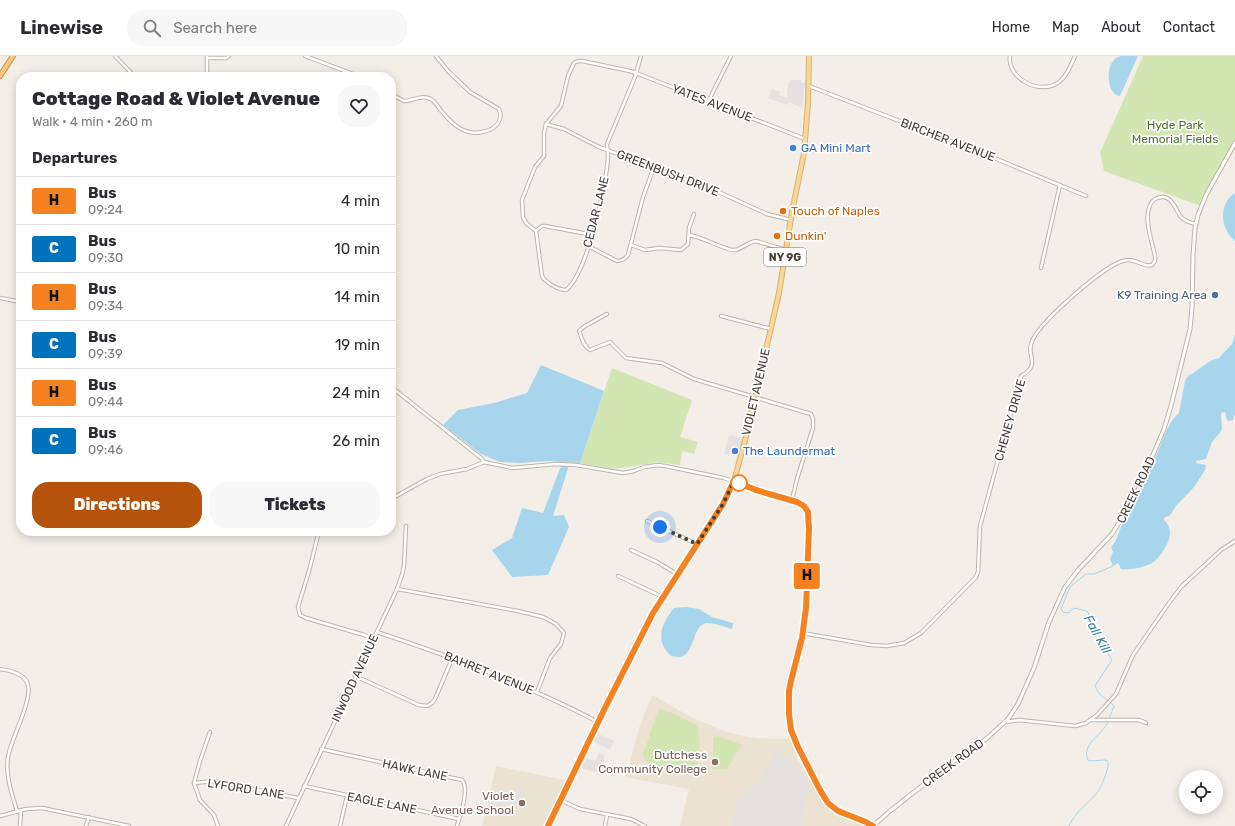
<!DOCTYPE html>
<meta charset="utf-8">
<style>
:root{--surface:#fff;--page:#f7f7f7;--text:#2b2b33;--muted:#7c7c81;--line:#e1e1e2;--accent:#b45309}
body{margin:0;font-family:Rubik,sans-serif;background:var(--page);color:var(--text);height:100vh;display:flex;flex-direction:column;font-size:15px;white-space:nowrap}
*{box-sizing:border-box;margin:0}
p{font-size:13px;color:var(--muted)}
.icon{flex:none;width:22px;height:22px;fill:none;stroke:currentColor;stroke-width:2;stroke-linecap:round;stroke-linejoin:round}
.map{position:relative;flex:1;overflow:hidden}
.drawer{position:absolute;left:16px;top:16px;width:380px;height:464px;display:flex;flex-direction:column;background:var(--surface);border-radius:16px;box-shadow:0 2px 10px #0003}
.drawer>*{flex:none}
.badge{padding:0 8px;border-radius:3px;font-size:14px;line-height:26px}
.buttons{position:absolute;left:1179px;top:714px;display:grid;gap:8px}
.buttons a{display:grid;place-items:center;width:44px;height:44px;border-radius:50%;background:var(--surface);box-shadow:0 2px 10px #0003;font-size:20px}
.you{position:absolute;width:20px;height:20px;margin:-10px;border:3px solid #fff;border-radius:50%;background:#1a73e8;box-shadow:0 0 0 6px #1a73e833}
.map>.badge{position:absolute;translate:-50% -50%;box-shadow:0 0 0 2px #fff}
h2{padding:0 16px;font-size:15px;line-height:36px}
.round{display:grid;place-items:center;flex:none;width:42px;height:42px;border-radius:16px;background:var(--page)}
.head{display:flex;align-items:center;justify-content:space-between;height:68px;padding:0 16px}
h1{font-size:19px;font-weight:800;line-height:30px}
.button{display:flex;gap:8px;margin-top:auto;padding:8px 16px}
.button a{flex:1;height:46px;border-radius:16px;background:var(--accent);color:#fff;font-size:16px;font-weight:800;line-height:46px;text-align:center}
.button a+a{background:var(--page);color:var(--text)}
ul{padding:0;list-style:none}
li{display:flex;align-items:center;gap:12px;height:48px;padding:0 16px;border-top:1px solid var(--line)}
li div{flex:1}
li b{display:block;font-size:15px}
li em{font-style:normal}
li .badge{min-width:44px;font-weight:700;text-align:center}
header{display:flex;align-items:center;gap:24px;box-sizing:border-box;height:56px;padding:0 20px;background:var(--surface);border-bottom:1px solid var(--line)}
header strong{font-size:19px}
nav{display:flex;gap:22px;margin-inline-start:auto;font-size:14px}
.search{width:280px;height:36px;background:var(--page);display:flex;align-items:center;gap:10px;box-sizing:border-box;padding:0 14px;border-radius:16px;color:var(--muted);font-size:15px}
.map>svg:first-child{display:block}
.education{fill:#ebe2d2}
.green{fill:#d2e5b2}
.parking{fill:#e4e1df}
.water{fill:#a7d6ec}
.lines{fill:none;stroke-linecap:round;stroke-linejoin:round}
.stream{stroke:#a7d6ec;stroke-width:1}
.minor-casing{stroke:#bdb5aa;stroke-width:4.5}
.tertiary-casing{stroke:#bdb5aa;stroke-width:5}
.primary-casing{stroke:#ddb06b;stroke-width:6}
.trunk-casing{stroke:#d4903f;stroke-width:6}
.minor{stroke:#fff;stroke-width:2.5}
.tertiary{stroke:#fff;stroke-width:3}
.primary{stroke:#f8d59a;stroke-width:4}
.trunk{stroke:#f7c984;stroke-width:4}
.line-casing{stroke:#fff;stroke-width:9}
.line{stroke:#f58220;stroke-width:6}
.walk{stroke:#453e36;stroke-width:4;stroke-dasharray:0 7.2}
.shop-dot{fill:#3f7fe0;stroke:#fff;stroke-width:1.5}
.food-dot{fill:#e8710a;stroke:#fff;stroke-width:1.5}
.service-dot{fill:#5c6f8a;stroke:#fff;stroke-width:1.5}
.stop-dot{fill:#fff;stroke:#f58220;stroke-width:2}
.education-dot{fill:#8d6e63;stroke:#fff;stroke-width:1.5}
.labels{text-anchor:middle;stroke-width:3.5;stroke-linejoin:round;paint-order:stroke}
.shield{fill:#fff;stroke:#7d7872;stroke-width:1}
.shield-label{font-size:11px;font-weight:bold;fill:#453e36}
.street-label{font-size:12px;fill:#453e36;stroke:#fff}
.park-label{font-size:12px;fill:#4e742d;stroke:#fff}
.shop-label{font-size:12px;fill:#366cbe;stroke:#fff;text-anchor:start}
.food-label{font-size:12px;fill:#c56008;stroke:#fff;text-anchor:start}
.service-label{font-size:12px;fill:#4e5e75;stroke:#fff;text-anchor:end}
.education-label{font-size:12px;fill:#785e54;stroke:#fff;text-anchor:end}
.water-label{font-size:13px;font-style:italic;fill:#347ea3;stroke:#fff}
</style>
<header>
<strong>Linewise</strong>
<div class="search"><svg class="icon" aria-label="search" viewBox="0 0 24 24"><circle cx="10" cy="10" r="6"/><path d="M15 15l6 6"/></svg>Search here</div>
<nav><a>Home</a><a>Map</a><a>About</a><a>Contact</a></nav>
</header>
<div class="map">
<svg width="1235" height="770" viewBox="0 0 1235 770">
<rect width="100%" height="100%" fill="#f3eee7"/>
<g class="education">
<path d="M652,639l41,23 31,13 15,4 18,3 33,1 7,19 26,45 16,13 19,7 6,3h-184l9,-37 -64,-12 4,-11 10,-38z"/>
<path d="M496,710l69,14 -18,46h-65z"/>
</g>
<g class="green">
<path d="M1143,0h92v92l-34,58 -97,-35 -4,-18z"/>
<path d="M612,312l80,32 -12,37 18,5 -4,12 -12,-3 -2,14 -23,-3 -42,7 -35,-6z"/>
<path d="M659,652l13,5 26,13c2,15 3,33 -4,46l-44,-8 -5,-4 -2,-5z"/>
<path d="M718,680l24,9 -16,24h-13v-31z"/>
</g>
<g class="parking">
<path d="M790,24h11v3h4l-3,25 -13,-6 -2,3 -19,-7 4,-9 8,3 -1,3 8,3 1,-15h2z"/>
<path d="M729,379l14,3 -3,10 -8,-2 -3,9 -5,-1z"/>
<path d="M598,678l16,7 -4,9 -16,-8z"/>
<path d="M775,696l5,1 18,10h2l2,3 -3,6 7,3v4l3,1 -8,46h-69l5,-24 21,-20z"/>
<path d="M599,697l5,2v9l-6,8 -15,-3 -1,-3 4,-8 9,3z"/>
<path d="M503,731l22,4 -1,11 -4,4 -13,-4 -3,7 -10,-4 6,-16h2z"/>
</g>
<g class="water">
<path d="M1121,0h17l-18,40c-13,-1 -14,-27 -7,-35 2,-3 5,-4 8,-5z"/>
<path d="M1235,137v48c-15,-12 -17,-37 0,-48z"/>
<path d="M1235,279v79l-2,6 -4,1 -2,-1 -2,-8h-2l-2,1 1,17 -10,12 -6,17 -10,2v2l10,2 -1,5 -11,17 -18,19 -6,9 -6,3v2c11,10 5,23 -3,34 -3,3 -5,7 -9,9 -9,5 -21,7 -31,6l-3,-6 -5,3 -3,-7 3,-7 -2,-5c6,-6 7,-14 11,-22 13,-24 25,-49 36,-74 6,-13 10,-29 21,-38l6,-32 2,-4 25,-17 7,-2 13,-14z"/>
<path d="M541,309l63,26 -24,72 -33,-2 -27,2 -20,-1 -19,-8 -38,-29 15,-15 36,-7 33,-10z"/>
<path d="M569,409l-16,51 11,-1 5,12 -21,48 -36,2 -20,-27 20,-12 10,-30 21,5 18,-47z"/>
<path d="M686,551l13,2 13,8 21,6 -1,6c-7,-2 -17,-6 -25,-6 -14,1 -12,27 -24,33 -3,2 -8,0 -12,0 -17,-16 -9,-33 3,-48z"/>
</g>
<g class="lines">
<g class="stream">
<path d="M1107,644c-6,-4 -9,-7 -12,-14l17,-26 -10,-17 -10,-24 -5,-8 -13,-3 -6,5 -5,-1 -2,-3 9,-22 16,-13h8l19,-8"/>
<path d="M1109,663l5,-13 -3,-3"/>
<path d="M1069,770c7,-15 18,-21 28,-33 4,-5 13,-26 11,-32l-3,-1 -15,1 -2,-1c-7,-16 14,-25 20,-38"/>
</g>
<g class="minor-casing">
<g id="minor">
<path d="M115,0l20,21"/>
<path d="M305,0l56,21"/>
<path d="M641,0c-2,7 -4,14 -6,21l-28,67c0,4 1,8 1,12 -1,27 -21,118 -42,134 -8,0 -21,-8 -24,-14l-6,-45 -10,-8 -3,-6 -1,-17 13,-33 9,-11v-23l2,-9 15,-18 7,-30 6,-13 4,-2h4l48,10 6,2 169,66"/>
<path d="M1010,0c-3,23 31,40 49,26 8,-6 12,-17 16,-26"/>
<path d="M208,2h18l3,-2"/>
<path d="M207,21v-21"/>
<path d="M809,30l173,67 104,43"/>
<path d="M391,38l13,7c8,0 17,-6 24,-3 8,2 10,10 15,15 9,11 23,23 39,19 6,-1 12,-3 16,-9 3,-4 3,-9 1,-14l-29,-17 -22,-21 -12,-15"/>
<path d="M708,46l23,-46"/>
<path d="M546,68l18,5 35,18 113,42 55,25 24,6"/>
<path d="M536,175l6,-5h3l43,8 2,1v4"/>
<path d="M689,179c12,1 37,16 46,15 7,-1 13,-8 21,-9l30,9"/>
<path d="M591,188l1,4 25,13c5,0 8,-2 11,-6l15,-58 11,-30"/>
<path d="M631,189l14,5 14,-2 22,2 7,-6 1,-16 5,-14"/>
<path d="M1041,212l19,-83"/>
<path d="M0,242l21,4"/>
<path d="M607,258l-22,12 -6,5c3,7 4,15 11,19l20,-8 16,16 36,5 32,16 117,35 2,5v9l-16,51 -5,21"/>
<path d="M721,260l50,13"/>
<path d="M391,333l4,1 86,68 3,4"/>
<path d="M391,443l36,-20 13,-5 27,-5 17,-7 28,6 44,-4 20,1 47,8 11,-2 10,-4 14,-2 7,1 59,12 32,12 41,12 8,6 3,6 1,6 -4,88 -3,30 -12,48 -1,24 2,20 7,17 22,44 8,12 10,8 28,11 7,4"/>
<path d="M647,465l50,23"/>
<path d="M319,475l-10,40 -11,36 2,8 6,3 58,17 9,4"/>
<path d="M631,494l26,12 20,12"/>
<path d="M618,520l45,21"/>
<path d="M397,533l121,22 25,6 13,7 8,9 -3,11 -11,14 -13,34"/>
<path d="M377,576c75,25 151,53 221,90"/>
<path d="M802,577l69,12 16,1 17,-3 17,-10 55,-56 2,-5 2,-46 41,-150c22,-13 3,-19 12,-37 9,-18 70,-73 90,-78 13,-4 19,7 29,4l3,-4v-5c-3,-15 -15,-46 0,-57 4,-2 8,-3 12,-1 14,8 5,21 29,26"/>
<path d="M0,613c9,1 26,5 28,16 4,17 -17,54 -20,72 -3,18 4,37 9,54"/>
<path d="M355,620l64,29 8,1 5,-3 3,-4 17,-40"/>
<path d="M1090,664h49l7,3"/>
<path d="M1005,666l14,-2 56,6 11,-3 11,-8 19,-21 17,-39 36,-52 12,-16 40,-37 14,-9"/>
<path d="M210,676l-10,29 -6,22 6,17 14,15 4,11"/>
<path d="M321,693l141,31c8,9 -2,35 -5,46"/>
<path d="M194,727l19,-2 85,17"/>
<path d="M304,730l155,33"/>
<path d="M560,744l20,9 51,10 14,7"/>
<path d="M0,760l26,-7 16,-1 87,18"/>
<path d="M20,770l1,-16"/>
<path d="M86,770l3,-9"/>
<path d="M286,770l111,-237 5,-14 2,-9 2,-40"/>
<path d="M340,770l7,-30"/>
<path d="M605,770l2,-11"/>
</g>
</g>
<g class="tertiary-casing">
<path id="tertiary" d="M873,770l17,-15 56,-44 40,-28 22,-20 10,-15 16,-36 15,-46 16,-35 14,-18 33,-35 22,-35 30,-70 7,-23 19,-77 2,-21 1,-52 2,-28 3,-13 8,-20 29,-52"/>
</g>
<g class="primary-casing">
<path id="primary" d="M548,770l50,-104 55,-109 70,-109 11,-23 12,-44 33,-144 13,-81 12,-59 4,-50 1,-47"/>
</g>
<g class="trunk-casing">
<path id="trunk" d="M0,20l13,-20"/>
</g>
<use href="#minor" class="minor"/>
<use href="#tertiary" class="tertiary"/>
<use href="#primary" class="primary"/>
<use href="#trunk" class="trunk"/>
</g>
<g class="lines">
<g class="line-casing">
<path id="line" d="M548,770l56,-116 49,-97 70,-109 11,-23 22,9 41,12 7,4 4,6 1,17 -3,79 -4,30 -11,43 -2,10v23l2,16 7,17 22,43 8,13 10,8 28,11 7,4"/>
</g>
<use href="#line" class="line"/>
<path class="walk" d="M660,471l37,17 26,-40 11,-23 5,2"/>
</g>
<g class="shop-dot">
<circle cx="793" cy="92" r="4"/>
<circle cx="735" cy="395" r="4"/>
</g>
<g class="food-dot">
<circle cx="783" cy="155" r="4"/>
<circle cx="777" cy="180" r="4"/>
</g>
<circle class="service-dot" cx="1215" cy="239" r="4"/>
<circle class="stop-dot" cx="739" cy="427" r="8"/>
<g class="education-dot">
<circle cx="715" cy="706" r="4"/>
<circle cx="522" cy="747" r="4"/>
</g>
<g class="labels">
<rect class="shield" x="764" y="192" width="42" height="18" rx="3"/>
<g class="shield-label">
<text x="785" y="205">NY 9G</text>
</g>
<g class="street-label">
<text transform="translate(712 47) rotate(21)" y="4">YATES AVENUE</text>
<text transform="translate(948 84) rotate(21)" y="4">BIRCHER AVENUE</text>
<text transform="translate(668 117) rotate(21)" y="4">GREENBUSH DRIVE</text>
<text transform="translate(596 156) rotate(-76)" y="4">CEDAR LANE</text>
<text transform="translate(756 336) rotate(-77)" y="4">VIOLET AVENUE</text>
<text transform="translate(1010 364) rotate(-74)" y="4">CHENEY DRIVE</text>
<text transform="translate(1136 434) rotate(-64)" y="4">CREEK ROAD</text>
<text transform="translate(489 617) rotate(22)" y="4">BAHRET AVENUE</text>
<text transform="translate(355 622) rotate(-65)" y="4">INWOOD AVENUE</text>
<text transform="translate(953 707) rotate(-36)" y="4">CREEK ROAD</text>
<text transform="translate(415 714) rotate(12)" y="4">HAWK LANE</text>
<text transform="translate(246 733) rotate(9)" y="4">LYFORD LANE</text>
<text transform="translate(382 747) rotate(11)" y="4">EAGLE LANE</text>
</g>
<g class="park-label">
<text x="1175" y="73">Hyde Park<tspan x="1175" dy="14">Memorial Fields</tspan></text>
</g>
<g class="shop-label">
<text x="801" y="96">GA Mini Mart</text>
<text x="743" y="399">The Laundermat</text>
</g>
<g class="food-label">
<text x="791" y="159">Touch of Naples</text>
<text x="785" y="184">Dunkin'</text>
</g>
<g class="service-label">
<text x="1207" y="243">K9 Training Area</text>
</g>
<g class="education-label">
<text x="707" y="703">Dutchess<tspan x="707" dy="14">Community College</tspan></text>
<text x="514" y="744">Violet<tspan x="514" dy="14">Avenue School</tspan></text>
</g>
<g class="water-label">
<text transform="translate(1098 578) rotate(61)" y="5">Fall Kill</text>
</g>
</g>
</svg>
<div class="buttons">
<a><svg class="icon" aria-label="locate" viewBox="0 0 24 24"><circle cx="12" cy="12" r="6"/><path d="M12 2v4M12 18v4M2 12h4M18 12h4"/></svg></a>
</div>
<div class="you" style="left:660px;top:471px"></div>
<b class="badge" style="left:807px;top:520px;background:#f58220;color:#111">H</b>
<section class="drawer">
<div class="head"><div><h1>Cottage Road &amp; Violet Avenue</h1><p>Walk · 4 min · 260 m</p></div><a class="round"><svg class="icon" aria-label="heart" viewBox="0 0 24 24"><path d="M12 20l-8-8c-3-5 5-10 8-4 3-6 11-1 8 4z"/></svg></a></div>
<h2>Departures</h2>
<ul>
<li><span class="badge" style="background:#f58220;color:#111">H</span><div><b>Bus</b><p>09:24</p></div><em>4 min</em></li>
<li><span class="badge" style="background:#0072bc;color:#fff">C</span><div><b>Bus</b><p>09:30</p></div><em>10 min</em></li>
<li><span class="badge" style="background:#f58220;color:#111">H</span><div><b>Bus</b><p>09:34</p></div><em>14 min</em></li>
<li><span class="badge" style="background:#0072bc;color:#fff">C</span><div><b>Bus</b><p>09:39</p></div><em>19 min</em></li>
<li><span class="badge" style="background:#f58220;color:#111">H</span><div><b>Bus</b><p>09:44</p></div><em>24 min</em></li>
<li><span class="badge" style="background:#0072bc;color:#fff">C</span><div><b>Bus</b><p>09:46</p></div><em>26 min</em></li>
</ul>
<div class="button"><a>Directions</a><a>Tickets</a></div>
</section>
</div>
